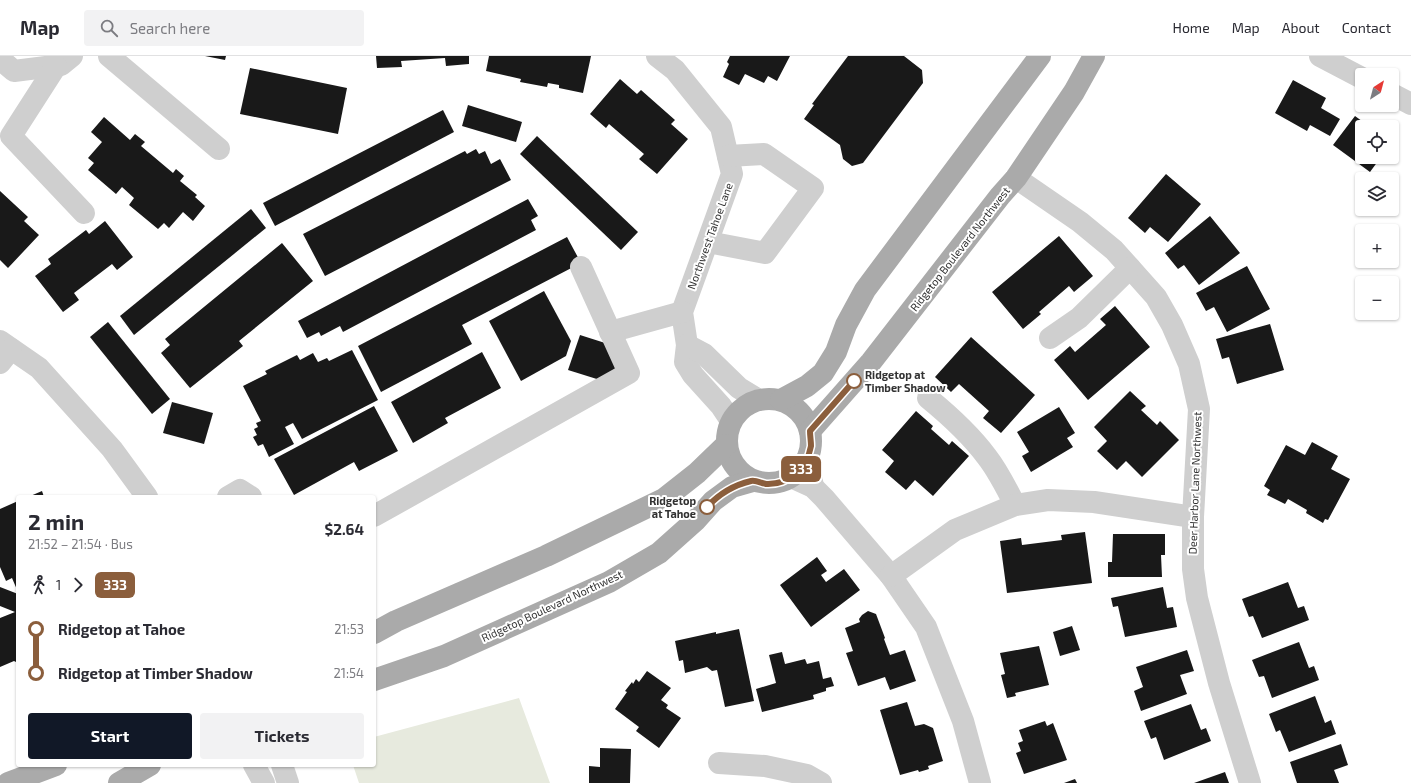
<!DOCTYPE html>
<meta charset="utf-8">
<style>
:root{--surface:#fff;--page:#f2f2f3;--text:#2b2b33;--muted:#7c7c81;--line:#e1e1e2;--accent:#111827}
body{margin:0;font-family:"Exo 2",sans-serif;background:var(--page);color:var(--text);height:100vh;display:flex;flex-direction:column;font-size:15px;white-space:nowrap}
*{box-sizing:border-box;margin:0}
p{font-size:13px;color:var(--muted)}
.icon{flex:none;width:22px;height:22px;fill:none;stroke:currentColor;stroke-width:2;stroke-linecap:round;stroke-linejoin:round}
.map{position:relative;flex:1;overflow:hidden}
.sheet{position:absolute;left:16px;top:439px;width:360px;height:272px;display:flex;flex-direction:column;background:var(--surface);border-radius:4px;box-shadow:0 1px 3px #0004}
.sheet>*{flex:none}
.badge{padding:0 8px;border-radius:6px;font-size:14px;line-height:26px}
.needle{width:26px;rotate:36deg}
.buttons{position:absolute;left:1355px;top:12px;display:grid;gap:8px}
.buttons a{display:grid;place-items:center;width:44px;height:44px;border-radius:4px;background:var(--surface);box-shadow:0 1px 3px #0004;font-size:20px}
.map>.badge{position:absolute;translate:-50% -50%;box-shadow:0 0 0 2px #fff}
.legs{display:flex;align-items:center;gap:6px;height:44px;padding:0 12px;font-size:13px}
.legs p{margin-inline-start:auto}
.summary{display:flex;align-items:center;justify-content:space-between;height:68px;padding:0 12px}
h1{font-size:22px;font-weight:700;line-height:30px}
.cta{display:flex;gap:8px;margin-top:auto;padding:8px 12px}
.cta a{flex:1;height:46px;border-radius:4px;background:var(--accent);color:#fff;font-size:16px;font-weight:700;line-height:46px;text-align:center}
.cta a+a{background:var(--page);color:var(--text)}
ul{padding:0 12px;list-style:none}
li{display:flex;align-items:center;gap:14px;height:44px;font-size:15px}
li i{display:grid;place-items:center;width:6px;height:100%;margin:0 5px;background:currentColor}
li i::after{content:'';width:10px;height:10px;margin:-5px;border:3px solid;border-radius:50%;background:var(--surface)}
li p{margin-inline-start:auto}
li:first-child i{background:linear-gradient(#0000 50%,currentColor 0)}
li:last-child i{background:linear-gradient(currentColor 50%,#0000 0)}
header{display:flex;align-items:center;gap:24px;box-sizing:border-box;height:56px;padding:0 20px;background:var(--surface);border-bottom:1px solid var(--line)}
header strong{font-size:19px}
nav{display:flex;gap:22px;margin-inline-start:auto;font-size:14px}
.search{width:280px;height:36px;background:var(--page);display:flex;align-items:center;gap:10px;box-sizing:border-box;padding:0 14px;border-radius:4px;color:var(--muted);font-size:15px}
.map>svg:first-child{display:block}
.green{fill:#e7eade}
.building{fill:#191919}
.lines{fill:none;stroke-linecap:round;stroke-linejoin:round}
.minor{stroke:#cfcfcf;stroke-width:22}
.major{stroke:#aaa;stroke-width:22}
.line-1-casing{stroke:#fff;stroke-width:9}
.line-1{stroke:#8b5e3c;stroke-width:6}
.stop-1-dot{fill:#fff;stroke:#8b5e3c;stroke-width:2}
.labels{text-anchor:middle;stroke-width:4;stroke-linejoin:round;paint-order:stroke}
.street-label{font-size:11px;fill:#323232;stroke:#fff}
.stop-label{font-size:11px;font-weight:bold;fill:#323232;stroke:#fff;text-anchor:start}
</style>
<header>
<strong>Map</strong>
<div class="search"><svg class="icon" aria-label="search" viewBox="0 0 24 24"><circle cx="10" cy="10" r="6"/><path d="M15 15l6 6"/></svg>Search here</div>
<nav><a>Home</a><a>Map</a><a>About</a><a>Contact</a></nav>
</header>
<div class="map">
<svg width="1411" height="727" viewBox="0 0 1411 727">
<rect width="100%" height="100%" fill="#fff"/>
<path class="green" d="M519,642l31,85h-191l-6,-18h21v-28z"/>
<g class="building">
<path d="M205,0h21l-1,4z"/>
<path d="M376,0h93v8l-23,2 -1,-8 -44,3 1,6 -25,1z"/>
<path d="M489,0h102l-8,37 -24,-5v-3l-11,-2 -1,4 -27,-5 1,-3 -35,-8z"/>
<path d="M730,0h60l-13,25 -9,-5 -4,7 -19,-9 -6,11 -16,-8 6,-13 -2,-2z"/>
<path d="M848,0h56l18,14 1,13 -60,80 -11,3 -9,-7 -3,-14 -36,-26 10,-14 -2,-1z"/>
<path d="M250,12l97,20 -9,46 -98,-20z"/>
<path d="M620,23l17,15 4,-4 34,30 -4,4 17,15 -31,35 -18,-15 5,-5 -35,-30 -3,4 -16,-14z"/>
<path d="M1293,24l33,18 -5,10 19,11 -10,17 -20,-11 -3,6 -32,-18z"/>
<path d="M468,49l54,17 -6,20 -54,-16z"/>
<path d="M443,54l11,22 -179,94 -12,-23z"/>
<path d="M1355,60l15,11h-8v30h19l-11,15 -37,-27z"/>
<path d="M104,61l26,23 5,-6 10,8 -4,4 32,27 3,-4 8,7 -4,5 17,14 -2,2 10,9 -12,15 -10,-9 -14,16 -5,-5 -6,6 -29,-24 5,-7 -12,-11 -6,7 -28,-24 6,-7 -6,-5 14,-16 -11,-10z"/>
<path d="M537,80l101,96 -17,18 -101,-96z"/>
<path d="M476,93l3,5 6,-3 6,13 9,-5 11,21 -186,96 -22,-42 162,-83 2,3z"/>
<path d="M1166,118l35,30 -33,38 -18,-15 -5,6 -17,-15z"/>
<path d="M0,135l28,26 -4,4 15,14 -31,33 -8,-8z"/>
<path d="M528,143l10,17 -7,4 5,10 -193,102 -3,-6 -19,10 -2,-4 -12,6 -9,-17z"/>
<path d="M251,153l15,19 -132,107 -14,-19z"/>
<path d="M1210,160l30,37 -41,32 -15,-20 -6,4 -13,-16z"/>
<path d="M105,165l28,36 -16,13 -5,-6 -38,29 5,7 -16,12 -28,-36 16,-12 -3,-5 38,-29 3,4z"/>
<path d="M1059,180l34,40 -19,16 -5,-6 -30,26 2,2 -18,15 -31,-37z"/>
<path d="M567,181l14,26 -119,62 10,19 -91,48 -23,-46z"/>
<path d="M282,187l31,38 -74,60 4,5 -53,42 -29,-35 9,-8 -5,-6z"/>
<path d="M1247,210l23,43 -43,23 -13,-25 -8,4 -10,-18z"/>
<path d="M544,235l27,50 -5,15 -45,25 -32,-60z"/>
<path d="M1115,250l35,41 -62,53 -34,-40 16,-14 5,6 31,-27 -6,-6z"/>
<path d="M108,266l62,77 -18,15 -62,-77z"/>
<path d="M1270,268l14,46 -47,14 -8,-27 -7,2 -6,-20z"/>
<path d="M580,279l47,15 -11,35 -48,-15z"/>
<path d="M971,281l64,58 -34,38 -18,-15 6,-7 -30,-27 -8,8 -16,-15z"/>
<path d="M352,294l26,50 -76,39 -9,-16 -8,4 9,17 -25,13 -6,-13 -5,2 -5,-9 4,-2 -3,-6 4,-2 -2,-4 5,-2 -18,-35 24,-12 -2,-3 32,-16 3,5 13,-7 5,9 9,-4 2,3z"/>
<path d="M482,296l19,36 -56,30 3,5 -35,20 -22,-41z"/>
<path d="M1130,335l16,15 -5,4 16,15 3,-4 19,19 -37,37 -16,-16 -9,9 -20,-19 10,-10 -13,-14z"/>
<path d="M172,346l41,11 -9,31 -41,-11z"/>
<path d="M374,350l24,45 -39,20 -5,-9 -60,33 -20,-36z"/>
<path d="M1059,351l16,26 -8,5 6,9 -42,25 -9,-16 7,-4 -12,-20z"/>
<path d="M916,355l17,15 -2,3 18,16 3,-4 17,15 -36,40 -18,-16 -9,10 -21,-18 9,-11 -12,-11z"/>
<path d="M1312,386l26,14 -7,13 19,10 -22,41 -3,-1 -2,4 -17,-10 1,-3 -19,-11 -3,5 -18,-9 3,-5 -6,-4 22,-41 19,10z"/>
<path d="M42,435l2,6h-16z"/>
<path d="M18,445v91l-6,-14 -6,3 -6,-14v-58z"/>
<path d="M1085,476l7,51 -85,10 -7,-52 21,-3 1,7 40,-5 -1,-5z"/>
<path d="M1113,478h52v21h-4l1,22h-54v-15h4z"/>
<path d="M817,501l10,14 -6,4 5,7 18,-13 16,21 -49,37 -31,-42z"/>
<path d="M1288,526l10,26 6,-2 5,14 -47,18 -9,-22 -4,1 -7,-18z"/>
<path d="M0,531l18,7v69l-4,-2 -14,6v-49l15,-6 -15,-6z"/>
<path d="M1163,531l4,21 6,-1 4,20 -52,10 -7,-31 -5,1 -2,-9z"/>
<path d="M868,555l8,3 9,24 -1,1 6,16 15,-5 11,31 -26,9 -5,-13 -27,9 -12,-33 7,-2 -8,-23 15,-6 -1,-3 3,-4z"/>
<path d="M1072,570l8,24 -20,6 -7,-24z"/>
<path d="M739,573l15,72 -29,6 -8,-37 -5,1 -5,-4 -22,6 -2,-13 -4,1 -4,-20 41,-9v2z"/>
<path d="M1299,586l10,26 5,-2 5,14 -47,18 -8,-22 -5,1 -7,-17z"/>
<path d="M1039,590l10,39 -34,8 1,3 -9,2 -6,-23 4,-1 -5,-21z"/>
<path d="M1187,594l7,21 -14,4 7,19 -46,17 -7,-20 9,-4 -7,-20z"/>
<path d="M782,596l3,12 20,-5 2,5 12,-3 4,18 8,-2 3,9 -8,2v3l-13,4 1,4 -52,13 -6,-23 20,-6 -7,-28z"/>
<path d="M647,615l24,17 -10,12 7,5 -2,3 15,10 -22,30 -23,-17 3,-4 -24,-18 12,-17 -2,-1 7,-9 1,2 3,-5 3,3z"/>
<path d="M1315,640l10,27 6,-3 5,14 -47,18 -9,-22 -4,2 -7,-18z"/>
<path d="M907,646l8,24 9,-2 9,4 10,33 -15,5 1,3 -10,3 -1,-2 -18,5 -20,-65z"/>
<path d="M1191,648l10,26 5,-2 5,13 -47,19 -8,-23 -5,2 -7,-18z"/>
<path d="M1045,665l2,5 6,-3 14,37 -43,14 -8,-21 5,-2 -3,-8 5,-2 -4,-11z"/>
<path d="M1341,688l7,21 -14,5 5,13h-42l-7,-21z"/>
<path d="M600,692l31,1 -1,34h-41v-17l11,1z"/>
<path d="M1225,716l4,11h-35z"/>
<path d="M1075,723l2,4h-13z"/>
</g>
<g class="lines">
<g class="minor">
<path d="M109,0l110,93"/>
<path d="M657,0l18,14 46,57 11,47 -50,138 5,33 -2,17 8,13 28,31 10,15"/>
<path d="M1320,0l42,22"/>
<path d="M0,3l14,12 47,-6 11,-9"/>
<path d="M56,10l-45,70 73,77"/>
<path d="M1392,38l19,10"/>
<path d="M1016,122l64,44 34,28 42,47 16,28 17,39 10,45 -6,108v52l4,29 22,85 31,100"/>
<path d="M708,186l57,11 48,-65 -49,-34 -36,2"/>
<path d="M610,276l72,-20"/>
<path d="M1050,282l29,-20 51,-50"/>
<path d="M0,285l39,27 73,81 35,48"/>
<path d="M687,289l17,9 35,34 20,12"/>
<path d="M0,307l11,-14"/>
<path d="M928,342c22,18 42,36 59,59 11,14 20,32 28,48"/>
<path d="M808,401l5,30"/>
<path d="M791,421l22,10 11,11 67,78 35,51 37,94 17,62"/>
<path d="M228,441l12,-7 11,7"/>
<path d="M374,460l255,-143 -48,-106"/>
<path d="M891,520l64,-46 60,-25 33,-5 46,2 99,15"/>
<path d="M719,707l46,3 42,9 14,8"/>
<path d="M254,709l10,18"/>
<path d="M282,709l6,18"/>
</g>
<g class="major">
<circle cx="769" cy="385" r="42"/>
<path d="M781,344l26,-14 16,-13 13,-21 10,-27 19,-35 175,-234"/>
<path d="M810,375l61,-69 129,-166 16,-18 58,-86 20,-36"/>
<path d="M374,577l22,-12 150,-65 118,-57 33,-26 29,-28"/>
<path d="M374,624l70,-24 165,-74 50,-29 37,-33 17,-19 19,-14 21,-6"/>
<path d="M8,727l48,-18"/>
<path d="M119,727l31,-18"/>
</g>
</g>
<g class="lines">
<g class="line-1-casing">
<path id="line-1" d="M707,451c12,-13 27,-22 44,-26 5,-1 10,2 15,3 23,1 41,-16 45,-38 0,-5 -1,-10 -1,-15l44,-50"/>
</g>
<use href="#line-1" class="line-1"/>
</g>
<g class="stop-1-dot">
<circle cx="854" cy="325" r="7"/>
<circle cx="707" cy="451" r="7"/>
</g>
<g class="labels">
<g class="street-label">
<text transform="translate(710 180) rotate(-70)" y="4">Northwest Tahoe Lane</text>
<text transform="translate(960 193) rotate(-52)" y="4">Ridgetop Boulevard Northwest</text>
<text transform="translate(1195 427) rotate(-88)" y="4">Deer Harbor Lane Northwest</text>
<text transform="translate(552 550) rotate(-25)" y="4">Ridgetop Boulevard Northwest</text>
</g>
<g class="stop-label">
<text x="865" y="323">Ridgetop at<tspan x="865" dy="13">Timber Shadow</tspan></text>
<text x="696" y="449" text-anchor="end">Ridgetop<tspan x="696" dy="13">at Tahoe</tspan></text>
</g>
</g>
</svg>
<div class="buttons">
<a><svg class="needle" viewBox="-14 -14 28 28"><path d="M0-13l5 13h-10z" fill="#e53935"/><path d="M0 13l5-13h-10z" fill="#7c7c81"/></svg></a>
<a><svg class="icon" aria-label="locate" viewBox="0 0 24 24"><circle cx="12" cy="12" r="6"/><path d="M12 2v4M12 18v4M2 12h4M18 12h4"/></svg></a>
<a><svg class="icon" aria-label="layers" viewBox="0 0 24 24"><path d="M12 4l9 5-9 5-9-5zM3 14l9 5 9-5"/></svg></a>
<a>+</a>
<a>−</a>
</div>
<b class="badge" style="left:801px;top:413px;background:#8b5e3c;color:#fff">333</b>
<section class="sheet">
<div class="summary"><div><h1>2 min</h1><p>21:52 – 21:54 · Bus</p></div><b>$2.64</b></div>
<div class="legs"><svg class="icon" aria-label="walk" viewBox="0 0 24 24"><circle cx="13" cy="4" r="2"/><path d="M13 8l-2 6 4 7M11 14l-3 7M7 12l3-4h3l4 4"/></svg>1<svg class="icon" aria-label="forward" viewBox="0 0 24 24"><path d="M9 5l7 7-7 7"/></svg><b class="badge" style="background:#8b5e3c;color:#fff">333</b></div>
<ul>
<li><i style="color:#8b5e3c"></i><b>Ridgetop at Tahoe</b><p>21:53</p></li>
<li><i style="color:#8b5e3c"></i><b>Ridgetop at Timber Shadow</b><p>21:54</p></li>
</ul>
<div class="cta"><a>Start</a><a>Tickets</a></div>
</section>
</div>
